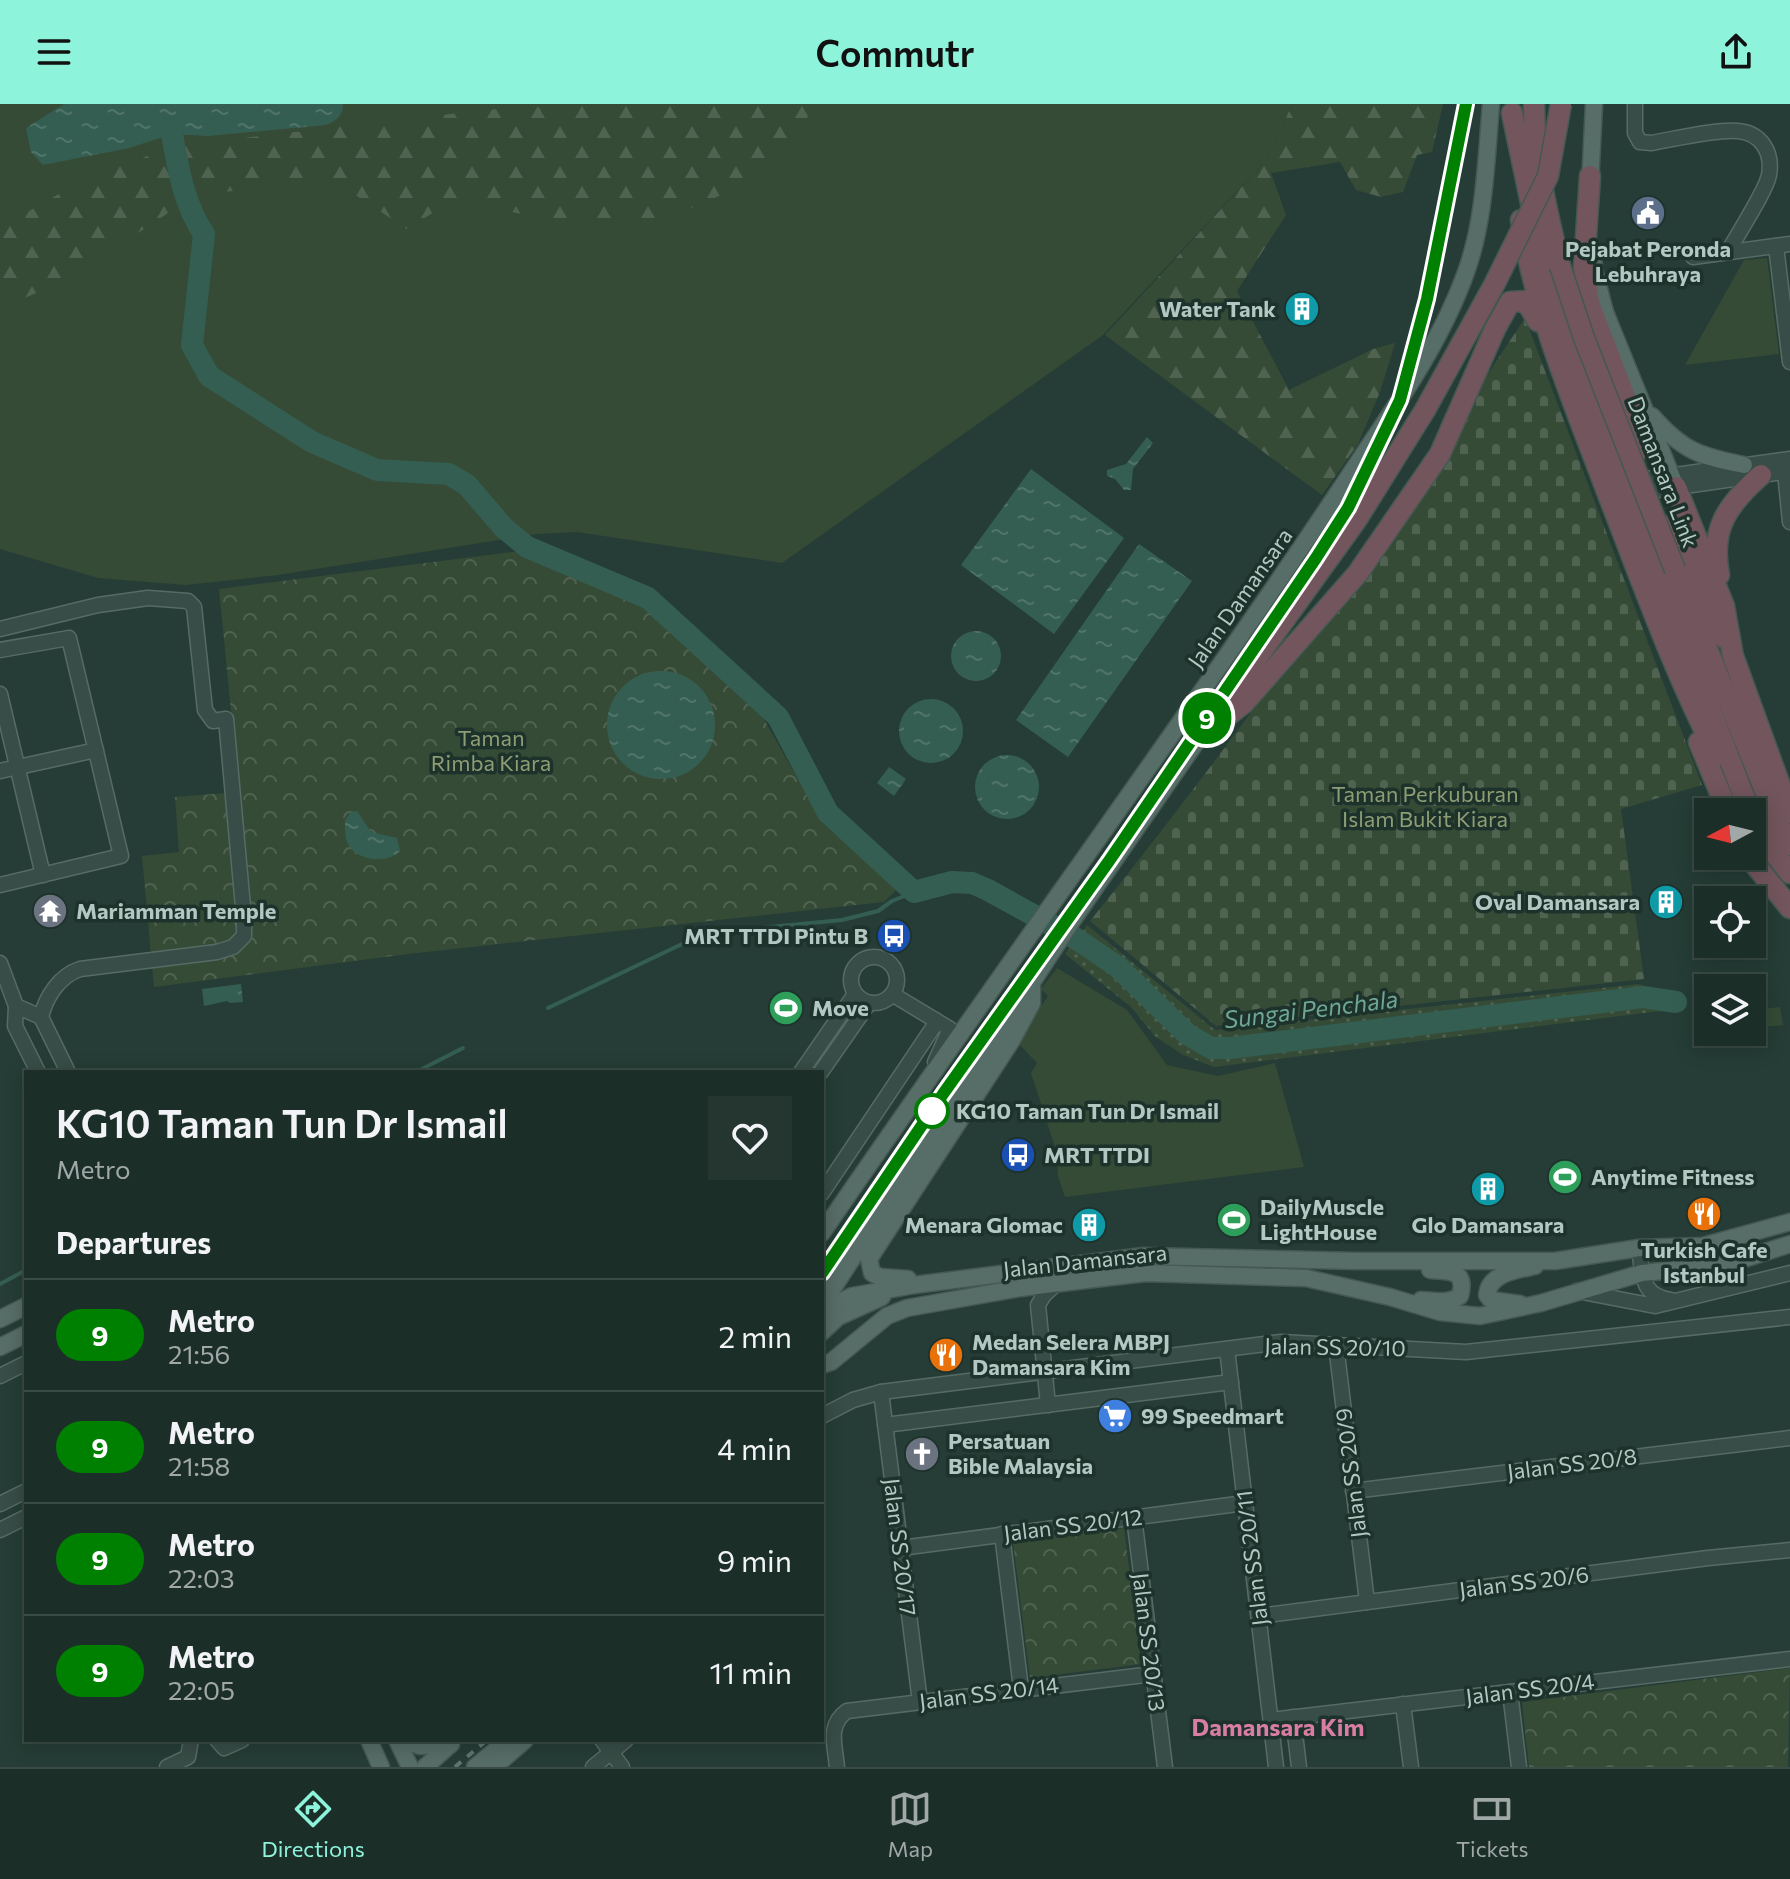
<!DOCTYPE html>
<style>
:root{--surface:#1c2e28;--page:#253630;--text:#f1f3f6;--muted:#a0a8a8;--line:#3a4a45;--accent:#8df4db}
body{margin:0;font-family:Commissioner,sans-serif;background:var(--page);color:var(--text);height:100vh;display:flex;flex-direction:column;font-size:30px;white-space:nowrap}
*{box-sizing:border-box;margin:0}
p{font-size:26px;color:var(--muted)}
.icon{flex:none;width:44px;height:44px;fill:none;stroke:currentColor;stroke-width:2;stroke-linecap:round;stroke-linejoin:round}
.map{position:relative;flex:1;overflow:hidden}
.panel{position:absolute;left:24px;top:966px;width:800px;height:672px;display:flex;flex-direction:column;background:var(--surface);border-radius:0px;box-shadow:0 4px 20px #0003,0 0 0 2px var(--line)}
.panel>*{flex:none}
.badge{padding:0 16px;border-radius:26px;font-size:28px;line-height:52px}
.needle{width:52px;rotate:263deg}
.buttons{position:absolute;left:1694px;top:694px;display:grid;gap:16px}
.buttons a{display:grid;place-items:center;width:72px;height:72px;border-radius:0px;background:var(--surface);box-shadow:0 4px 20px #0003,0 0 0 2px var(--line);font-size:40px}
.map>.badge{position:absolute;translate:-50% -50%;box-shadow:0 0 0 4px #fff}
h2{padding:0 32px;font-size:30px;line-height:72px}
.round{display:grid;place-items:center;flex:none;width:84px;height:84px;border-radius:0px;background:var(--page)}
.headline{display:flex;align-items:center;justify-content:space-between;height:136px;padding:0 32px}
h1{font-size:38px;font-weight:600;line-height:60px}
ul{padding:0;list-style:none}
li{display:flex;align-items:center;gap:24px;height:112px;padding:0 32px;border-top:2px solid var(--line)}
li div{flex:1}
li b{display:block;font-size:30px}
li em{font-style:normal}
li .badge{min-width:88px;font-weight:700;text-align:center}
header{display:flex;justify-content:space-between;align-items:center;height:104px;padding:0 32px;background:var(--accent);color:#111;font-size:36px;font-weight:600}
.menu{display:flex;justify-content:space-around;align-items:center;height:112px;border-top:2px solid var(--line);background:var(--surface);font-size:22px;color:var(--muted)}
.menu a{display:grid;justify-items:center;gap:4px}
.menu .current{color:var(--accent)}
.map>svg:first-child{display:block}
.grass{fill:#354b36}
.forest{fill:url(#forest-firs)}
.cemetery{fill:url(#cemetery-stones)}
.park{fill:url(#park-crowns)}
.garden{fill:url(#garden-dots)}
.water{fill:url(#water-ripples)}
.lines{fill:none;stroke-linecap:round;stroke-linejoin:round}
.stream{stroke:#355e52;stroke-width:4}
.river{stroke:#355e52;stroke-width:22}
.minor-casing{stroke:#576b65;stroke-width:17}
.major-casing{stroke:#455953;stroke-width:19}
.highway-casing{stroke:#445852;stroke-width:23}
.minor{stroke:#384d47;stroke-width:14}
.major{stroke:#576d67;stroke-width:16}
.highway{stroke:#73565d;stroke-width:20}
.rail{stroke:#5d766f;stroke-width:4;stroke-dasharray:8 8;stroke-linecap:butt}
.highway-bridge-casing{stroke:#445852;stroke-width:23;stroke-linecap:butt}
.highway-bridge{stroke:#73565d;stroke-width:20}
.line-casing{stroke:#fff;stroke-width:18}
.line{stroke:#008000;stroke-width:12}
.stop-dot{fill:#fff;stroke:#008000;stroke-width:4}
.labels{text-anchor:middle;stroke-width:7;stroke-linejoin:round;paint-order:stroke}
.poi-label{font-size:22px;font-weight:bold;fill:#b4c8c3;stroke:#1e322c;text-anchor:start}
.street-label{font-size:22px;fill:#b4c8c3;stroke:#1e322c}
.park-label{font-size:22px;fill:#8e9d73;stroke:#1e322c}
.stop-label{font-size:22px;font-weight:bold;fill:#b4c8c3;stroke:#1e322c;text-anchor:start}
.water-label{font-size:24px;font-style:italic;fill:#6fa696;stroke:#1e322c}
.neighbourhood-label{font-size:24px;font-weight:bold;fill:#d87da3;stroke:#1e322c}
</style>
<header><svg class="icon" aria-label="menu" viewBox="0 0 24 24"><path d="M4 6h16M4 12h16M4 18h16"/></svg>Commutr<svg class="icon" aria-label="share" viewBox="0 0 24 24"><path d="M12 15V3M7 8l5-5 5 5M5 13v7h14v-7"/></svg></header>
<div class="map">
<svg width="1790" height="1663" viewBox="0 0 1790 1663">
<defs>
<pattern id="forest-firs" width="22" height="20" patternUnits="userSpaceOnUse" patternTransform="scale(2)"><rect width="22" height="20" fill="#354b36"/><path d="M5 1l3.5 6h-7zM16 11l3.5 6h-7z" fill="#506351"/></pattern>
<pattern id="cemetery-stones" width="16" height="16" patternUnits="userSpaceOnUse" patternTransform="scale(2)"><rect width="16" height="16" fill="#354b36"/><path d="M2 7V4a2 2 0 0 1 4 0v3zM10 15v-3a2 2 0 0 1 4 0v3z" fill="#506351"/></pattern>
<pattern id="park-crowns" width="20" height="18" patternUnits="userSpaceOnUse" patternTransform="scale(2)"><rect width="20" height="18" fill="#354b36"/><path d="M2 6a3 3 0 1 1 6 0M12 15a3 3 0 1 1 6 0" fill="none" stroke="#506351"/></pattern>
<pattern id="garden-dots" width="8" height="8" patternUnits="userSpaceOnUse" patternTransform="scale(2)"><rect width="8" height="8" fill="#354b36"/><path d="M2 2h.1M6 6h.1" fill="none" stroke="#506351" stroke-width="1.8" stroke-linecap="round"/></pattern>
<pattern id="water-ripples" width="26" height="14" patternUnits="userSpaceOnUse" patternTransform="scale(2)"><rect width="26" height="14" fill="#355e52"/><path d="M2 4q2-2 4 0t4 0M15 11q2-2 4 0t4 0" fill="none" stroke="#507469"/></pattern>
</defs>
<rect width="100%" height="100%" fill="#253d36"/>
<g class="grass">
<path d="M0,0h1292l-24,54 -165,177 -321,228 -205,-31 -40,2 -259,41 -92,10 -88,-7 -98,-29z"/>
<path d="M1767,154l12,96 -94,11 59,-105z"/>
<path d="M1057,864l70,42 40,55 51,11 57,-13 29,104 -239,30 -7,-21 -1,-23 -26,-80 6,-10 -20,-21 31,-46 -7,-7z"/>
<path d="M1780,903l3,18 -31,3v-18z"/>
</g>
<g class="forest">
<path d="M575,0h246l-88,86 -79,34 -93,-2 -108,-22 -46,29 -73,-48 -111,11 -55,21 -96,64 -72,32v-81l76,-44 97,-38 312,-36z"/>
<path d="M1292,0h151l-11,48 -15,3 -14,37 -22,5 -25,-7 -16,-28 -69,11 15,42 -49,76 52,99 84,-41 22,-6 -15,49 -22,52 -36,51 -217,-160 163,-177z"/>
</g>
<path class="cemetery" d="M1525,214l177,467 -81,24 23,170 -428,47 -126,-105c156,-193 298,-396 435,-603z"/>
<g class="park">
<path d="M520,447l128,53 113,110 62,110 75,64 -14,14 -476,52 -254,33 -12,-131 37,-4 -4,-55 64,-5 -20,-203z"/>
<path d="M1124,1424l17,136 -111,14 -17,-136z"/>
<path d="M1790,1564l-2,99h-259l-7,-65z"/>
</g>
<path class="garden" d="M1087,821l128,105 424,-46 26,9 3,17 -454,57 -31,-12 -28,-19 -24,-29 -66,-53z"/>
<g class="water">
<path d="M64,0h279c0,12 -7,17 -17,21l-118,11 -36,-2 -43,14 -86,17 -12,-13 -5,-24z"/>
<path d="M1147,333l6,6 -20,26 -2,21h-7l-9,-11 -8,-3v-6l19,-6z"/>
<path d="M1031,365l93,69 -70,96 -93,-69z"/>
<path d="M1139,440l53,37 -124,176 -52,-37z"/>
<circle cx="976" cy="552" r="25"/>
<circle cx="661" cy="621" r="54"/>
<circle cx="931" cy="627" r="32"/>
<circle cx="1007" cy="683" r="32"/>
<path d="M889,663l17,12 -12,17 -17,-13z"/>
<path d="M357,707l14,21 26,6 3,13c-14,14 -44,10 -53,-9 -2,-6 -2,-15 -2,-21l6,-9z"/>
<path d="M241,880l2,18 -13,1 -3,-2 -23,5 -2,-17z"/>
</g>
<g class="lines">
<g class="stream">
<path d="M548,904l132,-63 50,-14 112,-11 36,-9 14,-10 22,-9"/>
<path d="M416,968l47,-24"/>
<path d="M0,1180l26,-14"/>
</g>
<path class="river" d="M172,30c6,34 12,71 32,100l-12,111 17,31 103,66 65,28 72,4 18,11 37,43 23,19 121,51 130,119 50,96 86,79 38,-10 20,1 16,7 87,48 43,29 69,67 24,14h19l413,-51 33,5"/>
<g class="minor-casing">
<g id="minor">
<path d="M1635,0v29l5,9 11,1c24,-4 65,-14 87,-12 23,2 35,21 31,44 -3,16 -32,60 -41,77"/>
<path d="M1776,142l14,116"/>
<path d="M1693,153l97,-13"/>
<path d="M1785,368l5,50"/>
<path d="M1632,377l158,-22"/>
<path d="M1636,389l154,-22"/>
<path d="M0,525l98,-24 50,-7 40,3 6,6 11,103 8,11 13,-2 18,199v18l-11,11 -16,5 -137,17c-21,7 -34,28 -39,48"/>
<path d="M0,546l69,-12 52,218 -121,29"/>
<path d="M0,590l43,181"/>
<path d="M0,667l96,-21"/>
<circle cx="874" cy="876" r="23"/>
<path d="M0,859l16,43 -1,20 23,46"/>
<path d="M892,890l58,35 -15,33"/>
<path d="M16,902l25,11 27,55"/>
<path d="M801,968l54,-78"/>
<path d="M821,968l48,-69"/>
<path d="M822,1089l112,-167 1,-6"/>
<path d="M1639,1144c4,26 1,48 32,52"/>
<path d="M1577,1187l78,15 135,-33"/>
<path d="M1336,1241l31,257"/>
<path d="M1227,1245l49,418"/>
<path d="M0,1272l26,-13"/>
<path d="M881,1288l39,310"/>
<path d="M1048,1301l-10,-100 6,-10 12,-11"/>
<path d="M822,1312l31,-16 28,-8 400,-50 185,10 324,-35"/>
<path d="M885,1321l346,-43"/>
<path d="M1353,1387l437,-53"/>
<path d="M0,1400l26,-13"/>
<path d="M1134,1413l31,250"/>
<path d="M0,1426l26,-13"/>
<path d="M1002,1430l19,155"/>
<path d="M901,1444l344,-45"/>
<path d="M1259,1512l449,-58 82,-8"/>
<path d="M1510,1588l9,75"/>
<path d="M1403,1600l8,63"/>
<path d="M1293,1613l6,50"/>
<path d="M1271,1616l519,-61"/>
<path d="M217,1636l7,8 18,-8"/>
<path d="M602,1636l20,27"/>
<path d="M167,1663l21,-10 3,-17"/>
<path d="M593,1663l33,-27"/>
<path d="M837,1663c-2,-22 -10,-42 10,-56l306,-37"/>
</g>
</g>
<g class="major-casing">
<g id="major">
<path d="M1590,81l4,-81"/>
<path d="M1593,148l1,18 11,42 71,175"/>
<path d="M1652,312c31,35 47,40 92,49"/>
<path d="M822,1129c142,-208 290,-411 433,-618 38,-55 75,-110 112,-166 37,-55 75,-111 98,-174 20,-54 21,-114 26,-171"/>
<path d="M908,1175l-28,-2 -8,-4 -3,-14 143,-219 20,-37v-21"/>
<path d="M822,1177l55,-80"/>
<path d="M1421,1196c13,1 28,4 39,-4 7,-26 -10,-25 -30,-26"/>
<path d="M1520,1200l-29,-4 -4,-5c2,-22 30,-25 48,-29"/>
<path d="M822,1201l250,-384 127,-183"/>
<path d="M822,1206l30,-14 62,-11 230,-29 213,5h198l84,-13 64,-2 87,-24"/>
<path d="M0,1215l26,-13"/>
<path d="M822,1228l16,-15 44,-20"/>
<path d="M0,1243l26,-13"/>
<path d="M822,1261l9,-3 56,-46 20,-8 113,-20 74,-9 52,-6 160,5 84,19 50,15 40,4 61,-13 101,-30 83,-8 65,-21"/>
<path d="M369,1636l12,27"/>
<path d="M397,1636l13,27"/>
<path d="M403,1636l17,6 31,-2"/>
<path d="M425,1663l26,-23"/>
<path d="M475,1663l33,-27"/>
<path d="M494,1663l31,-27"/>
</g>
</g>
<g class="highway-casing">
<g id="highway">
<path d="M1534,0c0,55 13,109 26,162"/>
<path d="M1512,9l34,161 23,69 174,451 24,51"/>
<path d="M1590,72l-6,91 5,36 52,136 -4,12 -14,5 -6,-5"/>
<path d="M1521,116c15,96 54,186 88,277 34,87 65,175 108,258"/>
<path d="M1676,383l48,119 9,50 57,157"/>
<path d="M1651,433l1,-6 13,-5 14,6 44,105"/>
<path d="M1675,466l105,257 10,18"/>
<path d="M1719,471c-9,-46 8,-70 42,-100"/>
<path d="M1213,615l144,-200 68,-109"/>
<path d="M1199,634l45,-35 114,-130 82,-119 55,-125 15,-27 16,-1 12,20"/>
<path d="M1699,638l29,70"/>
<path d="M1760,731l30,38"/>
<path d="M1748,752l42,52"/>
</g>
</g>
<use href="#minor" class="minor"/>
<use href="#major" class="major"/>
<use href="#highway" class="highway"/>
<g class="rail">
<path d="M822,1169l121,-179 166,-233 207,-303 32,-50 52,-108 27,-101 39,-195"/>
<path d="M455,1663l32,-27"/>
</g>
<g class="highway-bridge-casing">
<g id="highway-bridge">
<path d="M1560,162l24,72 91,232"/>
<path d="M1425,306l69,-125 54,-109 13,-72"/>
</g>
</g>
<use href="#highway-bridge" class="highway-bridge"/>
</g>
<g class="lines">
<g class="line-casing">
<path id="line" d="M822,1169l121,-179 166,-233 207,-303 32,-50 52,-108 27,-101 39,-195"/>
</g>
<use href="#line" class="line"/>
</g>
<defs>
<g id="civic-disc" transform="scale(1.8)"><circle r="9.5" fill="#5c6f8a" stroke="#1e322c"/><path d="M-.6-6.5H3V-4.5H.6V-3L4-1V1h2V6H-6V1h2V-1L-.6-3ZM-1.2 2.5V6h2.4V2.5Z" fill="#fff"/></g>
<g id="building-disc" transform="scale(1.8)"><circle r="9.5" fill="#0f9aa8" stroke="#1e322c"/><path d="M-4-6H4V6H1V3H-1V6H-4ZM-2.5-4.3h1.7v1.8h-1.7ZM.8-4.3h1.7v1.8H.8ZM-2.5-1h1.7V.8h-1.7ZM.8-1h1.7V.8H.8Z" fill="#fff"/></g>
<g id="temple-disc" transform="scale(1.8)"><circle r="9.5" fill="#6b7280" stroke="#1e322c"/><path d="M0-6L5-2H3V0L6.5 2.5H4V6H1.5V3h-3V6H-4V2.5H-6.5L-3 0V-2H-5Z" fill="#fff"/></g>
<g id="bus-disc" transform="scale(1.8)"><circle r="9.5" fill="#1a4fb4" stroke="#1e322c"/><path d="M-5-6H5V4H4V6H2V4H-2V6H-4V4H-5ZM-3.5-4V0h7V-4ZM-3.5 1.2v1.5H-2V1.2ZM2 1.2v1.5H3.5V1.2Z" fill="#fff"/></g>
<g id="stadium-disc" transform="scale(1.8)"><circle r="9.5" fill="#2e9e5b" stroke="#1e322c"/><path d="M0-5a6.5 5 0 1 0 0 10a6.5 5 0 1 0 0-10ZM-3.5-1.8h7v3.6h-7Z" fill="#fff"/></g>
<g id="restaurant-disc" transform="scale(1.8)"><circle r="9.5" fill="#e8710a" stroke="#1e322c"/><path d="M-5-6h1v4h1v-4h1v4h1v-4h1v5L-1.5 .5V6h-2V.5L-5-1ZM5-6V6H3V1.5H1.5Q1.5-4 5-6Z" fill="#fff"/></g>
<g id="supermarket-disc" transform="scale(1.8)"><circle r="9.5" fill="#3f7fe0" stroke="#1e322c"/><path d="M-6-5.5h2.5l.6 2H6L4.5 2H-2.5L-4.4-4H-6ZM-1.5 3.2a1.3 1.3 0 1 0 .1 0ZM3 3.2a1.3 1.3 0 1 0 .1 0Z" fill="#fff"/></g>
<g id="church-disc" transform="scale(1.8)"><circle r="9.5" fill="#6b7280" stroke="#1e322c"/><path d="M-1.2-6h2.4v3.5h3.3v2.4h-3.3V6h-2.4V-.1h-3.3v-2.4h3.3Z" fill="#fff"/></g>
</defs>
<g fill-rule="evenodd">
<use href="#civic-disc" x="1648" y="109"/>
<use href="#building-disc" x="1302" y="205"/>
<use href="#building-disc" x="1666" y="798"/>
<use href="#temple-disc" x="50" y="807"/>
<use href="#bus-disc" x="894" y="832"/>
<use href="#stadium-disc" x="786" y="904"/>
<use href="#bus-disc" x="1018" y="1051"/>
<use href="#stadium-disc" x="1565" y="1073"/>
<use href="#building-disc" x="1488" y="1085"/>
<use href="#restaurant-disc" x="1704" y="1110"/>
<use href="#stadium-disc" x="1234" y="1116"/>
<use href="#building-disc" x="1089" y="1121"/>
<use href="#restaurant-disc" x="946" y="1251"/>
<use href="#supermarket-disc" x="1115" y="1312"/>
<use href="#church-disc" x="922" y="1350"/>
</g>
<circle class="stop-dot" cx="932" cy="1007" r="16"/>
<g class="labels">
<g class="poi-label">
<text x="1648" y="153" text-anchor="middle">Pejabat Peronda<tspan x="1648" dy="25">Lebuhraya</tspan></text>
<text x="1276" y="213" text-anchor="end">Water Tank</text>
<text x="1640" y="806" text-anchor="end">Oval Damansara</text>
<text x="76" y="815">Mariamman Temple</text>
<text x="868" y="840" text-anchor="end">MRT TTDI Pintu B</text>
<text x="812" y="912">Move</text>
<text x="1044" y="1059">MRT TTDI</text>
<text x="1591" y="1081">Anytime Fitness</text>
<text x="1260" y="1111">DailyMuscle<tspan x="1260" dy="25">LightHouse</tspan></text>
<text x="1063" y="1129" text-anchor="end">Menara Glomac</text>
<text x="1488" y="1129" text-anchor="middle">Glo Damansara</text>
<text x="1704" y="1154" text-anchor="middle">Turkish Cafe<tspan x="1704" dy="25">Istanbul</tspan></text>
<text x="972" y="1246">Medan Selera MBPJ<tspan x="972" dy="25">Damansara Kim</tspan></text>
<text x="1141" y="1320">99 Speedmart</text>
<text x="948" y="1345">Persatuan<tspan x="948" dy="25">Bible Malaysia</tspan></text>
</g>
<g class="street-label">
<text transform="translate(1663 368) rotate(69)" y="8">Damansara Link</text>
<text transform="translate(1240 494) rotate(-55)" y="8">Jalan Damansara</text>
<text transform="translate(1085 1157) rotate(-6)" y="8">Jalan Damansara</text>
<text transform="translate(1335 1243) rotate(1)" y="8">Jalan SS 20/10</text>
<text transform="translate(1572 1360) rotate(-7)" y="8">Jalan SS 20/8</text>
<text transform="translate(1351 1369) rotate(-97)" y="8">Jalan SS 20/9</text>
<text transform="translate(1073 1421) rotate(-7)" y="8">Jalan SS 20/12</text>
<text transform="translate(900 1443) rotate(83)" y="8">Jalan SS 20/17</text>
<text transform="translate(1252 1454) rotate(-97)" y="8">Jalan SS 20/11</text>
<text transform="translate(1524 1478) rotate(-7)" y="8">Jalan SS 20/6</text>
<text transform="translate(1149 1538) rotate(83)" y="8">Jalan SS 20/13</text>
<text transform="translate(1530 1585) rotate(-7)" y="8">Jalan SS 20/4</text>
<text transform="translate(989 1589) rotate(-7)" y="8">Jalan SS 20/14</text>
</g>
<g class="park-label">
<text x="491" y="642">Taman<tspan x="491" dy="25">Rimba Kiara</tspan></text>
<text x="1425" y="698">Taman Perkuburan<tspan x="1425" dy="25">Islam Bukit Kiara</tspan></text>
</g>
<g class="stop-label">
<text x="956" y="1015">KG10 Taman Tun Dr Ismail</text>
</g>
<g class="water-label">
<text transform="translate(1311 906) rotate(-7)" y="8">Sungai Penchala</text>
</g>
<g class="neighbourhood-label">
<text x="1278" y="1632">Damansara Kim</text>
</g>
</g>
</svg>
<div class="buttons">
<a><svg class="needle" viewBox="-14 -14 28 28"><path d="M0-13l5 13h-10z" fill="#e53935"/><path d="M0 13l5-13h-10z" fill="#a0a8a8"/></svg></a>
<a><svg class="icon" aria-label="locate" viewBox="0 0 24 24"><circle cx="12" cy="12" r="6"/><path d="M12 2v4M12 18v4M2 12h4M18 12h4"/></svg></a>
<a><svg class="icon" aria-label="layers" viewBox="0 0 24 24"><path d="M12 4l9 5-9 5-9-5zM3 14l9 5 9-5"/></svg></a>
</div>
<b class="badge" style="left:1207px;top:614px;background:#008000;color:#fff">9</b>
<section class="panel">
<div class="headline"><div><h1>KG10 Taman Tun Dr Ismail</h1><p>Metro</p></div><a class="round"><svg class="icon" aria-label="heart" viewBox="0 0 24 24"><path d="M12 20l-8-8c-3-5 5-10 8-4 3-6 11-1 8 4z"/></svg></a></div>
<h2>Departures</h2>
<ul>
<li><span class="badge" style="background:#008000;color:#fff">9</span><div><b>Metro</b><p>21:56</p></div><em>2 min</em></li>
<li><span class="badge" style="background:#008000;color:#fff">9</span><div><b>Metro</b><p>21:58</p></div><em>4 min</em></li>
<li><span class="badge" style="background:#008000;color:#fff">9</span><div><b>Metro</b><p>22:03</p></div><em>9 min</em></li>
<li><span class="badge" style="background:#008000;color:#fff">9</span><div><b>Metro</b><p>22:05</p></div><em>11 min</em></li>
</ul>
</section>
</div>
<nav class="menu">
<a class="current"><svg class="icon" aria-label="directions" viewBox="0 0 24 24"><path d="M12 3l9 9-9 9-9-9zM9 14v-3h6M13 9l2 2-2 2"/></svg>Directions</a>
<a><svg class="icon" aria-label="map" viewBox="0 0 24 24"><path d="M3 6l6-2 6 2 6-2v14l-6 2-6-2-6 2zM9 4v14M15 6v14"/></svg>Map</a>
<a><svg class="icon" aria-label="tickets" viewBox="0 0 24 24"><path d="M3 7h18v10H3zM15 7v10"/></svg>Tickets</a>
</nav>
